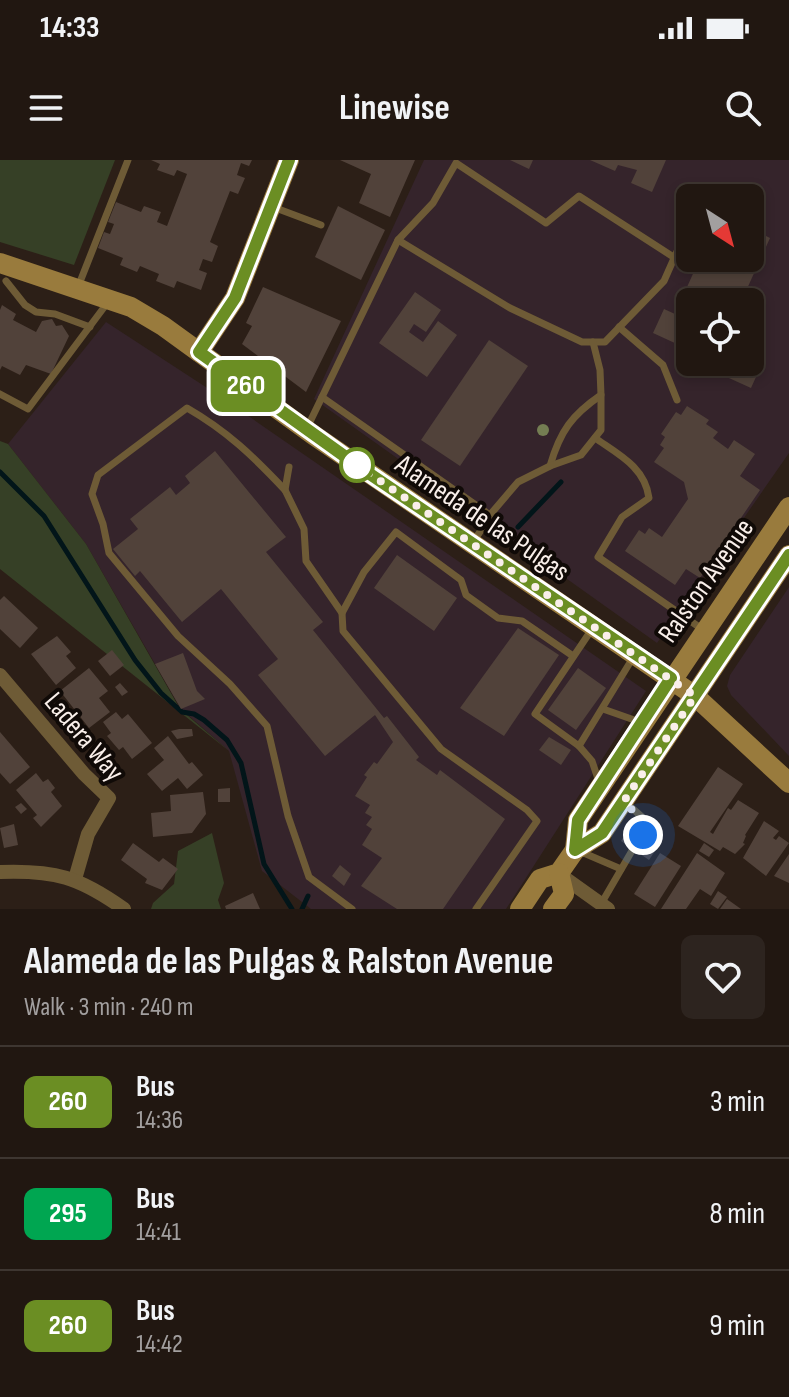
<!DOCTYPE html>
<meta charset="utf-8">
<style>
:root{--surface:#211711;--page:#2d241f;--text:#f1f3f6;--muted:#a29f9f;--line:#3e3631}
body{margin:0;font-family:"Sofia Sans Condensed",sans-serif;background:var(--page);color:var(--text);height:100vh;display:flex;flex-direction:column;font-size:30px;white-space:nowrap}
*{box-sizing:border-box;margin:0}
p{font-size:26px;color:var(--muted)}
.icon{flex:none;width:44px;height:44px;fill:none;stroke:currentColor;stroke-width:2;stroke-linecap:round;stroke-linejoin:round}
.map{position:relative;height:749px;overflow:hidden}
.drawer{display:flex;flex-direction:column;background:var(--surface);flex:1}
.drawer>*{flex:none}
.badge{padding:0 16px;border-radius:12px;font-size:28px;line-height:52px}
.needle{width:52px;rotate:144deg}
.tools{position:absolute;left:676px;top:24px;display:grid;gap:16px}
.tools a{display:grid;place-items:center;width:88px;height:88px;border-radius:12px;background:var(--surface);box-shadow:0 4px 12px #0003,0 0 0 2px var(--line);font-size:40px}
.you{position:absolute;width:40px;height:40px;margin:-20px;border:6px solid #fff;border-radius:50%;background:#1a73e8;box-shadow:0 0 0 12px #1a73e833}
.map>.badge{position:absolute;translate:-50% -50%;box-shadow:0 0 0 4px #fff}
.round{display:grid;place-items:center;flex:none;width:84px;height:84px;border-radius:12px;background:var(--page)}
.summary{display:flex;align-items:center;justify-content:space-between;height:136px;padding:0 24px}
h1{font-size:38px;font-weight:700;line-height:60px}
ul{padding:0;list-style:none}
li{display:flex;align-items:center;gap:24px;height:112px;padding:0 24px;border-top:2px solid var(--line)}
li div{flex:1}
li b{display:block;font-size:30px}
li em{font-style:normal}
li .badge{min-width:88px;font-weight:700;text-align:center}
.status{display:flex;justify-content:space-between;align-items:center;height:56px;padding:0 40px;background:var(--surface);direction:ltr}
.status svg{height:22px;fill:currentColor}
header{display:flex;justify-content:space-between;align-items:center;height:104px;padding:0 24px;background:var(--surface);font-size:36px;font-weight:700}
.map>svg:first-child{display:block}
.commercial{fill:#35242b;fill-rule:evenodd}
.green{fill:#364026}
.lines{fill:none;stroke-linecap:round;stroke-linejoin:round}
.stream{stroke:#021519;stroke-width:5}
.building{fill:#51423a}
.lane{stroke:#6e5b36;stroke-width:7}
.street{stroke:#6e5b36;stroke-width:14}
.secondary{stroke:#997b3d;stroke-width:20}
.tree{fill:#747d52}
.line-casing{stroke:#fff;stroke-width:18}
.line{stroke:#6b8e23;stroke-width:12}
.walk{stroke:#f9efea;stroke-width:8;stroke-dasharray:0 14.4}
.stop-dot{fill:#fff;stroke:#6b8e23;stroke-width:4}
.labels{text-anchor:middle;stroke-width:8;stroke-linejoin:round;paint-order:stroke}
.street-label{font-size:28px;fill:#f9efea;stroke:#100a07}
</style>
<div class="status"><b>14:33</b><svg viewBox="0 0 49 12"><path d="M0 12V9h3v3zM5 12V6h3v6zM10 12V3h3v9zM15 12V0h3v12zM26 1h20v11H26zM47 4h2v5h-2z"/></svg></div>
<header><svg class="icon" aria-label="menu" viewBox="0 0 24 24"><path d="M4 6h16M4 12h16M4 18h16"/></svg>Linewise<svg class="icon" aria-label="search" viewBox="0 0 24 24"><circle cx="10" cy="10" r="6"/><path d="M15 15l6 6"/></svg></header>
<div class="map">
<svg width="789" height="749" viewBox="0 0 789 749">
<rect width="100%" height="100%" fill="#2c1f17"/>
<g class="commercial">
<path d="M424,0h365v293l-132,190 -343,-244zM690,38h60v60h-60zM690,142h60v60h-60z"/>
<path d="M106,162l112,73 428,296 -140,218h-195l-49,-38 -33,-120 -48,-42 -95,-165 -78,-100z"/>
<path d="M789,427v169l-58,-61 -4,-9 3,-11z"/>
</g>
<g class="green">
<path d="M0,0h115l-41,105 -74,-23z"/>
<path d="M0,281l8,3 78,100 94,165 49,42 -229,-182z"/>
<path d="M212,673l12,50 -6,17 3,9h-70l2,-6 21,-19 4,-33z"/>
</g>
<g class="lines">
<g class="stream">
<path d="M0,312l44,44 91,144 26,33 21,19 12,2 10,6 23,20 14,23 23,101 28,45"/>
<path d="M518,367l43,-45"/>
<path d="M302,749l6,-13"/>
</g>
</g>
<g class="building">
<path d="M151,0h101l-3,6 -8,-3 -4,12 8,3 -7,16 -8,-3 -20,51 8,4 -6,16 -9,-3 -4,11 8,3 -6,17 -24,-9 -3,7 -18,-7 3,-7 -19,-8 -3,6 -17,-7 3,-7 -25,-10 6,-16 6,2 4,-10 -6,-2 8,-20 25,10 3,-6 17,6 -4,10 10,4 20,-52 -10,-4 -3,6 -17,-6 3,-6z"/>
<path d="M340,0h75l-25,57 -31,-14 12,-29z"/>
<path d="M510,0h23l-4,9z"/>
<path d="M590,0h76l-14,32 -21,-9 6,-13 -19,-5 -3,6z"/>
<path d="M338,46l47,24 -24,50 -46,-23z"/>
<path d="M750,68l20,10 -29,64h-51v48l-37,-17 11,-24 11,5 25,-56h50z"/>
<path d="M263,127l78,34 -35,71 -64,-48 10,-18 -6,-3z"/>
<path d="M415,132l26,18 -15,22 -12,-8 -5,8 14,10 15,-21 19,14 -30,42 -48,-34z"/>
<path d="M2,145l14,9 -3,6 23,12 6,-11 10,-2 4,7 6,-1 7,11 -18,38 -25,-9 -6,10 -18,-9 -2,4v-60z"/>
<path d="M489,180l39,26 -68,100 -39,-26z"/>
<path d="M750,190l15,7 -14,31 -42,-19 4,-7h37z"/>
<path d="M687,246l22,14 -3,4 12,8 -5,6 15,11 6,-9 21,14 -15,22 20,14 -60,88 -14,-9 -11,16 -50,-34 14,-21 6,4 4,-6 13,9 26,-38 -4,-17 -30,-20 10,-14 -4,-3 5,-8 -4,-3 15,-22 5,3z"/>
<path d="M215,291l71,86 -20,15 57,70 -10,8 71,88 3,-2 32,41 -3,3 21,15 3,-5 65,49 -62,90h-46l-36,-23 21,-28 -20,-13 10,-16 -6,-4 6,-8 -7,-4 5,-8 -15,-9 12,-19 -3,-2 10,-13 3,2 16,-22 -18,-27 -50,41 -67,-81 20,-16 -57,-70 -39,33 -42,-51 -5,5 -22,-27 25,-20 -8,-10 40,-32 6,8 14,-12 -5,-7z"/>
<path d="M397,395l60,43 -23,33 -60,-43z"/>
<path d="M4,436l34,32 -18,20 -20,-19v-29z"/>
<path d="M518,468l41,27 -55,81 -44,-28z"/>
<path d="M57,476l14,16 -5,4 10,12 -20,17 -25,-31z"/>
<path d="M112,490l12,15 -14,11 -12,-15z"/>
<path d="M183,493l14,38 8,8 -24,10 -26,-45z"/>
<path d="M89,508l19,23 -9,7 11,14 -21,16 -29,-37z"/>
<path d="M578,508l28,20 -30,42 -28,-20z"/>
<path d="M120,523l8,9 -6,4 -7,-9z"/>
<path d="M116,552l6,7 6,-5 24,29 -20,16 -9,-12 -4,3 -12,-14 4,-3 -8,-11z"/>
<path d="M179,569h13l1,7 -16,3 -6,-8z"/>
<path d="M0,572l30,35 -20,17 -10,-11z"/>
<path d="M168,576l21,28 3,-2 11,13 -16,14 -9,-11 -16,13 -15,-17 17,-14 -10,-12z"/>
<path d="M549,577l22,13 -10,15 -22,-15z"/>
<path d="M718,607l25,17 -33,48 3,2 15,-26 3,2 7,-10 21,13 -14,22 1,1 -3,7 2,1 -10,10 -12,-7 -3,4 -42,-25z"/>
<path d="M36,613l7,9 5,-3 7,9 -4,4 11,14 -21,21 -8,-9 4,-3 -21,-25z"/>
<path d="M230,628v14h-12v-13z"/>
<path d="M203,632l3,22 -14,19 -39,4 -2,-24 20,-2 -1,-16z"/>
<path d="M21,643l6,6 -6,5 -6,-7z"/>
<path d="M764,661l15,10 -6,7 3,2 3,-4 10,7 -23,33 -23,-18z"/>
<path d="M14,664l4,21 -14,3 -4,-20z"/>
<path d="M631,666l28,19 -10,15 -28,-19z"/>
<path d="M133,683l26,19 4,-4 15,11 -16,21 -17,-7 2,-4 -26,-19z"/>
<path d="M704,683l10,7 -5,7 -10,-6z"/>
<path d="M660,693l21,13 -26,41 -21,-13z"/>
<path d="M697,693l28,20 -14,23 -11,-7 -14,20h-25z"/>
<path d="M789,694v29l-15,-7z"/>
<path d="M340,705l11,9 -7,12 -12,-10z"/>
<path d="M718,731l9,6 -9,12 -8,-5z"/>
<path d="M253,733l7,16h-34l-1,-3z"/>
<path d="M727,739l14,10h-21z"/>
</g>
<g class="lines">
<g class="lane">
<path d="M700,38l2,-3 8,3"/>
<path d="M273,47l48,18"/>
<path d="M398,80l112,68 72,34h23l59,-61 26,-59"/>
<path d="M6,121l19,24 11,7 19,2 35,13"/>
<path d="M78,127l50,-127"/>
<path d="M619,167l44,38 14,35"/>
<path d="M0,234l28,15 80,-107"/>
<path d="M322,237l164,115 2,8 -15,22"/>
<path d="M307,268l91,-188 35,-37 23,-40 90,60 33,-27 96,62"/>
<path d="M595,278c23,16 50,29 54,60l-27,19 -24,40 104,72"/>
<path d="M550,306c10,-35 22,-51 51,-71l-1,-25 -7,-28"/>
<path d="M289,307l-4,23 19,39 2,32 36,52 1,18 98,118 86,61 10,11 -61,88"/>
<path d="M285,330c-32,-34 -58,-59 -98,-82l-89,67 -6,19 11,30 6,29 69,83 52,48 37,42 21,90 21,61 43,32"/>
<path d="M489,356l29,-34 32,-16 31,-11 20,-25v-35"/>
<path d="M342,453l22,-41 32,-40 65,48 5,15 32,23 24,3 51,35"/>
<path d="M592,469l-57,85 44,32 55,-90"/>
<path d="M603,549l37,13"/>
<path d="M579,586l13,15 7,21"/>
<path d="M625,642l25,22 -7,11"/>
<path d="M579,691l42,18"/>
<path d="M601,744l32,-55"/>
</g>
<g class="street">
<path d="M0,515l84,99 25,24 -21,36 -13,45"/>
<path d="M0,712c55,-2 79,5 124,37"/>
<path d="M559,714l49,35"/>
</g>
<g class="secondary">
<path d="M0,103l131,44 32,19 149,108 383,262 94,87"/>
<path d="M199,192l36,-54 54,-138"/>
<path d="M575,690l3,-30 211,-313"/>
<path d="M520,749l20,-30 19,-6 16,-23 27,-17 187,-278"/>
<path d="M553,749l11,-15 -5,-21"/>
</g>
</g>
<circle class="tree" cx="543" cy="270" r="6"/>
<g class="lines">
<g class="line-casing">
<path id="line" d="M289,0l-54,138 -36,54 162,116 310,210 -93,142 -3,30 27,-17 187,-278"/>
</g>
<use href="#line" class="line"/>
<path class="walk" d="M357,305l338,231 -71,105 11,12 15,11 -7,11"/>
</g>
<circle class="stop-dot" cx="357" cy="305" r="16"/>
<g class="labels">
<g class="street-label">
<text transform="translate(483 357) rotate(34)" y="10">Alameda de las Pulgas</text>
<text transform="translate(705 420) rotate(-55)" y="10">Ralston Avenue</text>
<text transform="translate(85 576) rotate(50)" y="10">Ladera Way</text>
</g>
</g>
</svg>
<div class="tools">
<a><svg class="needle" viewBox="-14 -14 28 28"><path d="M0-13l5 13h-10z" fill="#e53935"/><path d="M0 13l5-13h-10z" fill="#a29f9f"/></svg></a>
<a><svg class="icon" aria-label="locate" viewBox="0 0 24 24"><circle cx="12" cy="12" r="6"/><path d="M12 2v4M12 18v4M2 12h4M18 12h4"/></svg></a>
</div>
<div class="you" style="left:643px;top:675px"></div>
<b class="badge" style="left:246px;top:226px;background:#6b8e23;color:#fff">260</b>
</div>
<section class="drawer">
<div class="summary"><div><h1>Alameda de las Pulgas &amp; Ralston Avenue</h1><p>Walk · 3 min · 240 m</p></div><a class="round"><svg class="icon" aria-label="heart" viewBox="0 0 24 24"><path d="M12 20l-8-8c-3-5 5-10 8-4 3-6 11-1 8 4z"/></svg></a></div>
<ul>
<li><span class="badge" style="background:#6b8e23;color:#fff">260</span><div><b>Bus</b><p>14:36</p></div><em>3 min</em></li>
<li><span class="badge" style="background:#00a651;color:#fff">295</span><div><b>Bus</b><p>14:41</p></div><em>8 min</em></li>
<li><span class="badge" style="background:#6b8e23;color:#fff">260</span><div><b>Bus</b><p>14:42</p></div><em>9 min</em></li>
</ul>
</section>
